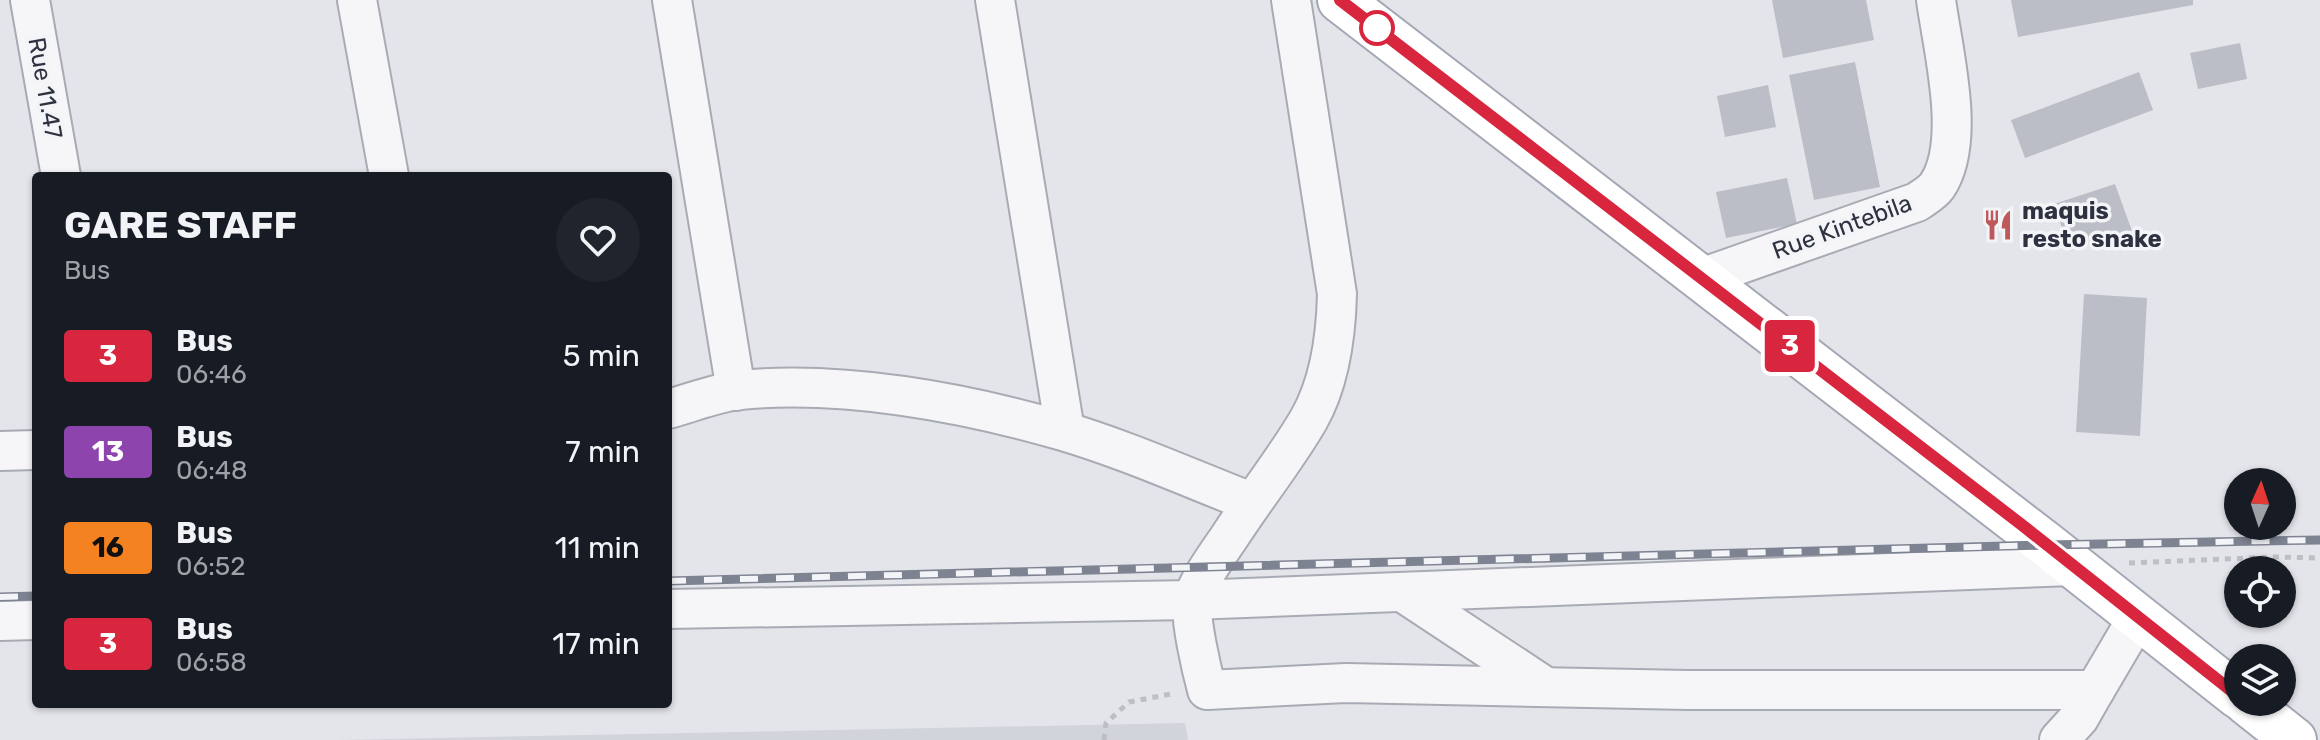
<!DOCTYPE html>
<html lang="fr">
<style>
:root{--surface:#171b24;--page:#20242c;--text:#f1f3f6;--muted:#9ea1a6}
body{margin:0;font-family:Rubik,sans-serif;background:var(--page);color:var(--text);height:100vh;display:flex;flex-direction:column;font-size:30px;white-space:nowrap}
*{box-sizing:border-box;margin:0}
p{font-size:26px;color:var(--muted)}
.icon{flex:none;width:44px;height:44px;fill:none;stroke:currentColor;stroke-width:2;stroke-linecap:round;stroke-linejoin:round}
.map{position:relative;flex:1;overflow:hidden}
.side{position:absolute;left:32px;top:172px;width:640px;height:536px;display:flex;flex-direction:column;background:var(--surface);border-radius:8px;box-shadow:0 2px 6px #0004}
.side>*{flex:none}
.badge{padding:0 16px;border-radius:6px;font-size:28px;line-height:52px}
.needle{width:52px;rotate:3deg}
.controls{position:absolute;left:2224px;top:468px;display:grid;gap:16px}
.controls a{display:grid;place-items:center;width:72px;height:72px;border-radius:50%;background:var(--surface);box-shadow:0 2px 6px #0004;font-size:40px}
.map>.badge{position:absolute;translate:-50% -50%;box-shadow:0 0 0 4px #fff}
.round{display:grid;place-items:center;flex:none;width:84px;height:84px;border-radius:42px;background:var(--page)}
.head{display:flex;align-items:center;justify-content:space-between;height:136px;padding:0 32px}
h1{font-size:38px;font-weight:700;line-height:60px}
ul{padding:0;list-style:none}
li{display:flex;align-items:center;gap:24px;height:96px;padding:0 32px}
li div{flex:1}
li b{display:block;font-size:30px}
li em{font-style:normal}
li .badge{min-width:88px;font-weight:700;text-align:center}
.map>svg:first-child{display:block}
.built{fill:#d2d4db}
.building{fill:#bbbec6}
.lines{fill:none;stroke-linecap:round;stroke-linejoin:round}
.minor-casing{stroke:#a9abb4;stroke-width:42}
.major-casing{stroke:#a4a8b4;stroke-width:48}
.path{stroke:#bebfc4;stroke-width:5;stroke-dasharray:6 6;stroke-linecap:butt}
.minor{stroke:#f6f6f8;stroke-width:38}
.major{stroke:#fff;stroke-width:44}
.rail-casing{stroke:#7e8391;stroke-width:9}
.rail{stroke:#f3f4f7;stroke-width:6;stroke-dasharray:18;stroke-linecap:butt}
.line-casing{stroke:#fff;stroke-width:18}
.line{stroke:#d7263d;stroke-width:12}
.stop-dot{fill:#fff;stroke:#d7263d;stroke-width:4}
.labels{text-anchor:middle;stroke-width:7;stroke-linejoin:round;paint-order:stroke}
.street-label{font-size:24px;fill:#2d3140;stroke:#f3f4f7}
.poi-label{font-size:24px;font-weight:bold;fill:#2d3140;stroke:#f3f4f7;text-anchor:start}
</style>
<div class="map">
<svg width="2320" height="740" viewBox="0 0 2320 740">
<rect width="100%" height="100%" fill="#e3e5ea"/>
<path class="built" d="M1185,723l3,17h-848z"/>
<g class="building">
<path d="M1772,0h94l8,40 -91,18z"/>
<path d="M2011,0h182v5l-175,32z"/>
<path d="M2240,43l7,36 -49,10 -8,-36z"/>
<path d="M1855,62l25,125 -66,13 -25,-125z"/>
<path d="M2139,72l14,38 -128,48 -14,-38z"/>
<path d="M1768,85l8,42 -51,10 -8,-41z"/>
<path d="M1787,178l10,46 -71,14 -10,-46z"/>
<path d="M2115,184l17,47 -62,20 -16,-47z"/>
<path d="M2084,294l63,4 -7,138 -64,-4z"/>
</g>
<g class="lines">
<g class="minor-casing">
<g id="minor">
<path d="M30,0l31,176"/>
<path d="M357,0l32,176"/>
<path d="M672,0l64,391"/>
<path d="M995,0l70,431"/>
<path d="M1291,0l46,294c-1,42 -7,88 -28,125 -23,40 -54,78 -79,117 -10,15 -34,47 -37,64 -4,17 9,71 14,90l139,-7 342,7h407l43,-73"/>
<path d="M1701,278l216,-76c7,-5 15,-9 20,-16 30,-44 6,-135 -1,-186"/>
<path d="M668,409c23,-6 47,-16 71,-19 104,-10 224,12 324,41 64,19 126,47 188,71"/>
<path d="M0,451l36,-1"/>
<path d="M1402,592l144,95"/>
<path d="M668,609l524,-9 881,-34"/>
<path d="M0,621l36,-1"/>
<path d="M2059,740l20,-22 16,-28"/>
</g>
</g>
<g class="major-casing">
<g id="major">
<path d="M1340,0l707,545 191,151"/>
<path d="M2246,702l48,38"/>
</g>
</g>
<g class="path">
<path d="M2129,563l146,-6 45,1"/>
<path d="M1104,740l2,-17 23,-21 42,-8"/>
</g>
<use href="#minor" class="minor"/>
<use href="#major" class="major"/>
<g class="rail-casing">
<g id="rail">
<path d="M668,581l1379,-36 273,-5"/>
<path d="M0,597l36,-1"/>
</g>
</g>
<use href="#rail" class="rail"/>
</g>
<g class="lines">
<g class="line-casing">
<path id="line" d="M1340,0l682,525 216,171"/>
</g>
<use href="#line" class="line"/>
</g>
<defs>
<g id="restaurant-bare" transform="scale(2.4)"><path d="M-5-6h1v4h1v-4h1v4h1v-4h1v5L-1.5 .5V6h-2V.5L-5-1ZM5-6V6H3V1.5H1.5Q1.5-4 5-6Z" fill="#bf585a" stroke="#f3f4f7" stroke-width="2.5" paint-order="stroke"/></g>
</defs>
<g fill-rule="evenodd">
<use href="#restaurant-bare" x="1998" y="225"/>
</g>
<circle class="stop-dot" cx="1377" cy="28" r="16"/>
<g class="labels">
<g class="street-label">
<text transform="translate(45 88) rotate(80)" y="8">Rue 11.47</text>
<text transform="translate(1842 227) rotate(-20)" y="8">Rue Kintebila</text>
</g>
<g class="poi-label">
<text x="2022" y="219">maquis<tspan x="2022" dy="28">resto snake</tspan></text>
</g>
</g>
</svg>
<div class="controls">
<a><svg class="needle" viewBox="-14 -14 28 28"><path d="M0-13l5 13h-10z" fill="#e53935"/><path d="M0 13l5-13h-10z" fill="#9ea1a6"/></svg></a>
<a><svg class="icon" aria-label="locate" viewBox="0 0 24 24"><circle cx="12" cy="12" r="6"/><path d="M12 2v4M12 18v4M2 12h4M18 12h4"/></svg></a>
<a><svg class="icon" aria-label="layers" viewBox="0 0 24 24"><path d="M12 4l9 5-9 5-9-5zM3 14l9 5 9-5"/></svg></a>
</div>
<b class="badge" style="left:1790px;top:346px;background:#d7263d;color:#fff">3</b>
<section class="side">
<div class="head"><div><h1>GARE STAFF</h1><p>Bus</p></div><a class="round"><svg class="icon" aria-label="heart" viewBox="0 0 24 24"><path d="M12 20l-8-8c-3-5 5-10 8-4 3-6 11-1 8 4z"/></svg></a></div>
<ul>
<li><span class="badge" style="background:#d7263d;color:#fff">3</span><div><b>Bus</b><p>06:46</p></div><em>5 min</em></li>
<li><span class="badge" style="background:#8e44ad;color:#fff">13</span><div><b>Bus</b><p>06:48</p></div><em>7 min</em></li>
<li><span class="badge" style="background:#f58220;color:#111">16</span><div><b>Bus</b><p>06:52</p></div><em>11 min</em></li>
<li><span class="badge" style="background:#d7263d;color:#fff">3</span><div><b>Bus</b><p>06:58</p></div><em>17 min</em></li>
</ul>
</section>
</div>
